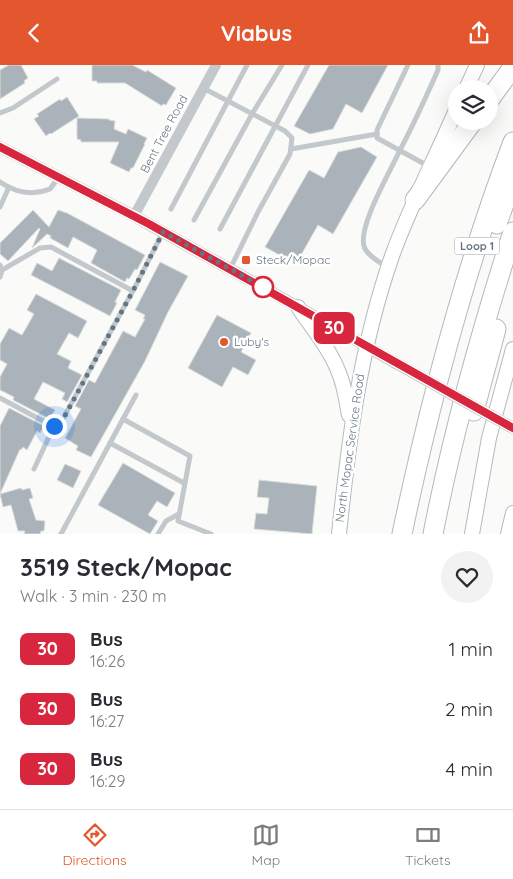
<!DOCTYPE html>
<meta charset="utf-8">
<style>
:root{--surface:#fff;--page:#f2f2f3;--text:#2b2b33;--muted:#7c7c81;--line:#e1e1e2;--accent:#e4572e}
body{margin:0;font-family:Quicksand,sans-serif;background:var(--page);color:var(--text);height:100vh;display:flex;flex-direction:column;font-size:19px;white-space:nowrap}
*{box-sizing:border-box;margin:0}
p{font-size:16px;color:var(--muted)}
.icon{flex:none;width:28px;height:28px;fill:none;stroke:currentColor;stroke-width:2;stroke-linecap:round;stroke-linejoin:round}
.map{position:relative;height:469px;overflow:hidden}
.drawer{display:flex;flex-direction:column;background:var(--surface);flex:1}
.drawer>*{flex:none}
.badge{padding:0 10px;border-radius:8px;font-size:18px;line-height:32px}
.buttons{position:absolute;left:448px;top:15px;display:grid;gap:10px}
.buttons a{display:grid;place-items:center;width:50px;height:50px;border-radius:50%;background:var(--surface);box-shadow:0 5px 20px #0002;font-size:25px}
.you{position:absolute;width:25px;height:25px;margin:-12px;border:4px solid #fff;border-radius:50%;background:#1a73e8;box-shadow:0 0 0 8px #1a73e833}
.map>.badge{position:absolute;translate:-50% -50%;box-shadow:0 0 0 2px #fff}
.round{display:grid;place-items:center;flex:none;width:52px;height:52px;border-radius:26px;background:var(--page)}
.overview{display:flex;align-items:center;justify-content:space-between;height:85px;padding:0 20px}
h1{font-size:24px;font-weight:700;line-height:38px}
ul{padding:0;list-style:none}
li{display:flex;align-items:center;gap:15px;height:60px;padding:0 20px}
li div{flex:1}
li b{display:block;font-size:19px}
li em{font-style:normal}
li .badge{min-width:55px;font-weight:700;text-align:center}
header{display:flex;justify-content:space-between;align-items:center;height:65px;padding:0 20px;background:var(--accent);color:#fff;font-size:22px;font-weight:700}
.tab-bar{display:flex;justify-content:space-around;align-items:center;height:70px;border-top:1px solid var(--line);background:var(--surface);font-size:14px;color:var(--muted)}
.tab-bar a{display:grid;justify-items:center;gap:2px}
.tab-bar .on{color:var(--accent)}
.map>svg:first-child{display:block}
.building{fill:#aab3b9;stroke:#dcdcda}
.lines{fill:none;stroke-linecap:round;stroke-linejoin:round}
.secondary-casing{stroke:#b3babf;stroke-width:16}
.motorway-casing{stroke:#b4b9bd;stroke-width:21}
.service{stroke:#c3c8cc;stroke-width:5}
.minor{stroke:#c3c8cc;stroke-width:10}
.tertiary{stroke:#c3c8cc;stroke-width:12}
.secondary{stroke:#fff;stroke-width:14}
.motorway{stroke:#fff;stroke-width:19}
.tertiary-bridge{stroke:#c3c8cc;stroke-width:12}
.line-casing{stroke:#fff;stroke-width:11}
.line{stroke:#d7263d;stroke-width:8}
.walk{stroke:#657683;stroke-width:5;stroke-dasharray:0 9}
.poi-dot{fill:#e4572e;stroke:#fff;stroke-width:2}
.stop-dot{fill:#fff;stroke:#d7263d;stroke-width:2.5}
.labels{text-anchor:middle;stroke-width:5;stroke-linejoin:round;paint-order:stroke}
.shield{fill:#fff;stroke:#939fa8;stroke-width:1}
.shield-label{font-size:11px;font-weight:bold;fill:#657683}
.street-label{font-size:12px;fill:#657683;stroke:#fff}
.poi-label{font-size:12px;fill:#657683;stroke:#fff;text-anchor:start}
</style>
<header><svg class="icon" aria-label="back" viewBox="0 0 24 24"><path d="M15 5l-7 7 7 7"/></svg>Viabus<svg class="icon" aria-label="share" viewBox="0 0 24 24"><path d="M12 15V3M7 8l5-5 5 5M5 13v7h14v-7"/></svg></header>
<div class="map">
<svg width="513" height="469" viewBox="0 0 513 469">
<rect width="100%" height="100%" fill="#fafaf8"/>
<g class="building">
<path d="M9,0h12l7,13 -4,3 1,2 -25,16v-29z"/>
<path d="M92,0h40l14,7 1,-2 29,18 -10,17 -3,-1 -1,2 -37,-23h-28v-2h-5z"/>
<path d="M329,0h59l-26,48 -16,-9 -13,25 -23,5 -16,-8z"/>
<path d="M67,32l12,19 -28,18 -1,-1 -4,3 -12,-17 5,-3 -2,-2 23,-15 1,2z"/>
<path d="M77,53l32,1v1l6,1 -1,8 12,5 2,-5 19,9 -3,6h1l-12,24h-2l-2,4 -19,-9 9,-21h-38v-2l-4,-1z"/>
<path d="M361,82l16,10 -44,77 -15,-9 -22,39 -31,-17 44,-77 15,8 14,-26z"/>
<path d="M33,145l16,17 9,-17 9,3 78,42 -8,15 -2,-1 -6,10 -2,-1 -2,4 -34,-19 6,-13 -24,-13 -5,11 -18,-10 1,-2 -4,-2 -15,14 8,-19 -1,-1 -31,33 -8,-7v-11z"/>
<path d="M59,193l62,32 -6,12 2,1 -7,13 -79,-41 6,-12 15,8z"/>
<path d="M160,197l28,14 -20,36 -23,49 -54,96 -15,-7 2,-4 -13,-8 16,-29 -6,-3 14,-26 6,3 28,-52 12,6 10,-18h-2l2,-4 -10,-5z"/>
<path d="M36,229l51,27 -9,17 -9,-5 -12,21 14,7 -3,7 14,7 -15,27 -5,-3 3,-6 -22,-11 -9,17 21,11 -4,6 -2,-1 -1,3 -35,-18 1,-3 -14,-7v-13l7,-13 -7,-4v-16l9,-16 13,7 12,-21 -7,-4z"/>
<path d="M217,250l34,18 -10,19 15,8 -8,15 -15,-8 -11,20 -34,-19z"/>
<path d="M9,343l35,18 -4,7 -3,-2 -10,19 -4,-3 -2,3 -1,-1 -20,45v-68z"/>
<path d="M123,398l52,30 -8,14 -10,-6 -9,14 10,6 -8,13 -52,-29z"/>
<path d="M65,399l16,7 -8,17 -16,-8z"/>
<path d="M259,415l58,6 -5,48 -58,-5 2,-16 11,1 2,-16 -12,-1z"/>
<path d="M21,423l1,2 8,-2 3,10 -4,1 7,21 9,1 -1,10h-3l-1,3h-16l1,-3h-7l-7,-26 -8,2 -3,-13z"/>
</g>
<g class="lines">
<g class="secondary-casing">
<g id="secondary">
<path d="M466,24l11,-24"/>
<path d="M298,242c14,21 32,42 41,66 6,14 7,28 10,42"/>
<path d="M339,469c10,-96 21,-186 53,-278 18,-50 43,-97 64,-146"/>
<path d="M472,469l17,-96 24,-89"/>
<path d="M508,469l5,-21"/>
</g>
</g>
<g class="motorway-casing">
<g id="motorway">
<path d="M489,35l24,-33"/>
<path d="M415,135l58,-79"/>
<path d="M497,159l16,-46"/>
<path d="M474,346l22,-82"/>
<path d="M402,469c28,-133 63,-265 111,-392"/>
<path d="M433,469c20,-102 48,-203 80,-302"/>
</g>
</g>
<g class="service">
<path d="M408,0l-31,65v8l53,29"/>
<path d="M203,23l82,43 7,7 -2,16 -32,58 -28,57"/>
<path d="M0,48l13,-5 44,-29"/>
<path d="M291,84l86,-15"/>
<path d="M0,117c16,11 32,14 50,7l8,-11"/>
<path d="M0,142l9,-20"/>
<path d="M171,144l76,-144"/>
<path d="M194,155l58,-106 30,-49"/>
<path d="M220,164l88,-164"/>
<path d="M0,200l2,5 -2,7"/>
<path d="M386,202c-7,-6 -20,-12 -22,-21 -6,-20 27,-76 36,-96 14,-26 26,-53 38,-80v-5"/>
<path d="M2,205l38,-22 11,-1 82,44"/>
<path d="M136,330l-13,24 67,37 -12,65 33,13"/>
<path d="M0,333l45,24 14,4 76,-139 27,-53"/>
<path d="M110,378l74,40"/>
<path d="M34,404l20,-43"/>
<path d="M61,469l62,-115"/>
<path d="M158,469l8,-13 13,-7"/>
</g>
<path class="minor" d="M134,151l82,-151"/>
<path class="tertiary" d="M0,82l134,69 164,91 98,56"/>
<use href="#secondary" class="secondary"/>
<use href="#motorway" class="motorway"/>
<path class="tertiary-bridge" d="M396,298l117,65"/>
</g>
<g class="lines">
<g class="line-casing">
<path id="line" d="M0,82l149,77 364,204"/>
</g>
<use href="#line" class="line"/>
<path class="walk" d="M54,361h5l2,-3 74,-136 28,-55 100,55"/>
</g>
<g class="poi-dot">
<rect x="241" y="190" width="10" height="10" rx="2.5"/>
<circle cx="224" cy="277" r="5"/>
</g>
<circle class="stop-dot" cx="263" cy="222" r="10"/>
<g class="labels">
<rect class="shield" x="454.5" y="172.5" width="45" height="17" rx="4"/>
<g class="shield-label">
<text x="477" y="185">Loop 1</text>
</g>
<g class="street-label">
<text transform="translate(164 69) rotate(-62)" y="4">Bent Tree Road</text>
<text transform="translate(350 383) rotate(-82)" y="4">North Mopac Service Road</text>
</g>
<g class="poi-label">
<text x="256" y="199">Steck/Mopac</text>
<text x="234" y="281">Luby's</text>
</g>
</g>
</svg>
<div class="buttons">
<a><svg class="icon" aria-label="layers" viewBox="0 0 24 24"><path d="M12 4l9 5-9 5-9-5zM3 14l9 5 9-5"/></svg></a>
</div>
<div class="you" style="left:54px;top:361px"></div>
<b class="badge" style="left:334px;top:263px;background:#d7263d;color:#fff">30</b>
</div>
<section class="drawer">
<div class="overview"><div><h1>3519 Steck/Mopac</h1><p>Walk · 3 min · 230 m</p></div><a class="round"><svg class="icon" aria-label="heart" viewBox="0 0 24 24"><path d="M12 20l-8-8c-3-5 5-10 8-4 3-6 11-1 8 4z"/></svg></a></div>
<ul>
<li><span class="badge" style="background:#d7263d;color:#fff">30</span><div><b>Bus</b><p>16:26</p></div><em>1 min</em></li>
<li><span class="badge" style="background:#d7263d;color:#fff">30</span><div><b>Bus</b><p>16:27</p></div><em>2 min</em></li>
<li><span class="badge" style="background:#d7263d;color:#fff">30</span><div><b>Bus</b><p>16:29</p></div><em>4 min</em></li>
</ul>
</section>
<nav class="tab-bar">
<a class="on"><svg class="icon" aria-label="directions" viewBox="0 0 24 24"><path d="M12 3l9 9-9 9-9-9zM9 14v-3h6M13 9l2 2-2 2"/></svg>Directions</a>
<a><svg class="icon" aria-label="map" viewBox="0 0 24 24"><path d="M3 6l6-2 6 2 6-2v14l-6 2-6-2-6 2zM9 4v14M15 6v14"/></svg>Map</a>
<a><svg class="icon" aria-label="tickets" viewBox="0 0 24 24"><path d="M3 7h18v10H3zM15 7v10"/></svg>Tickets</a>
</nav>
